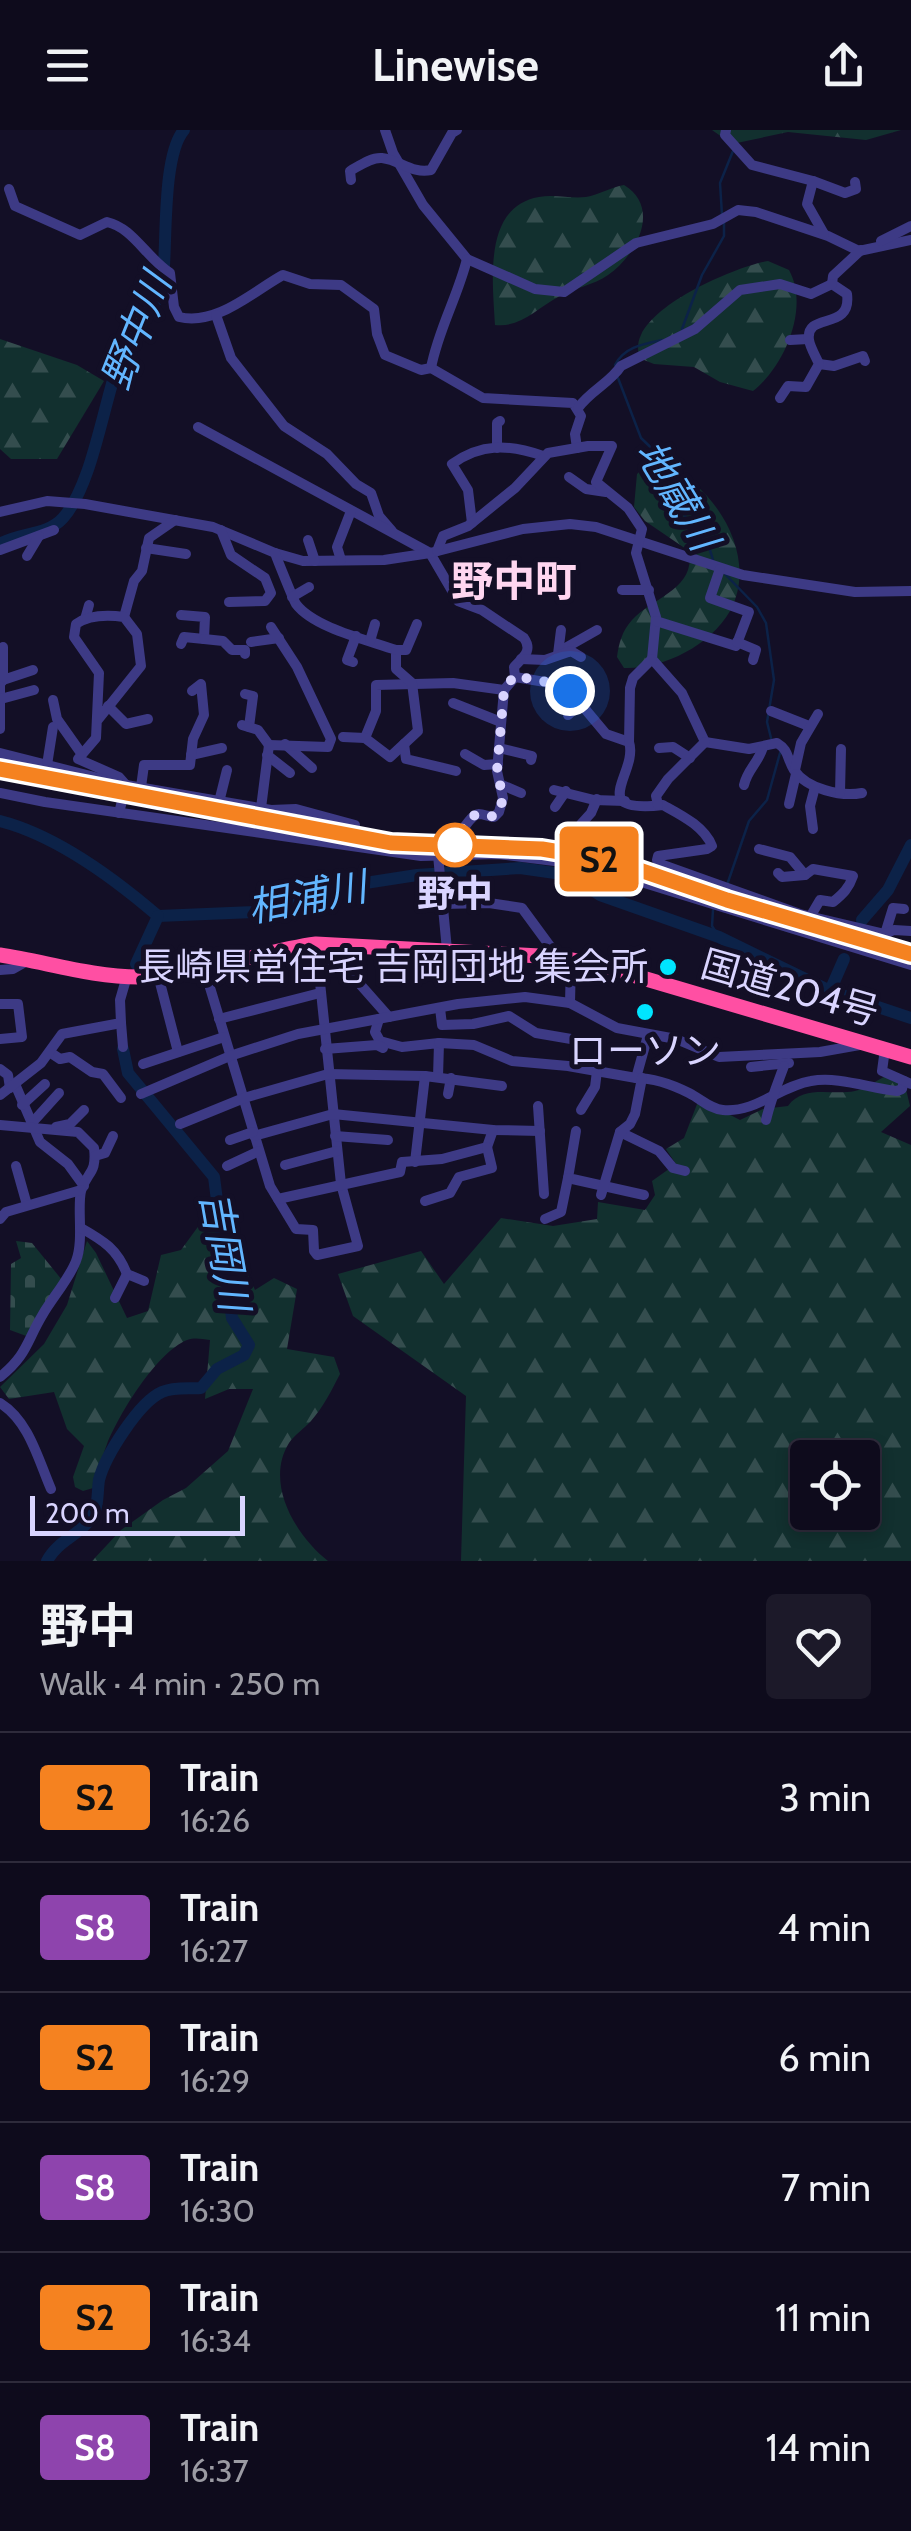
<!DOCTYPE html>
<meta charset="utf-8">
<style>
:root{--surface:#0e0b1c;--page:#1c1929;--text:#f1f3f6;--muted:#9b9ba3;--line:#2e2b3b}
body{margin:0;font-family:Cabin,"Noto Sans JP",sans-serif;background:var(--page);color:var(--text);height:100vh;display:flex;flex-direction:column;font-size:38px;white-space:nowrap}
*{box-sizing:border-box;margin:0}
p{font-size:32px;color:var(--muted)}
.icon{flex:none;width:55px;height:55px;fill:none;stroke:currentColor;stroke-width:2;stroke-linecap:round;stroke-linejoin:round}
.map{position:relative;height:1431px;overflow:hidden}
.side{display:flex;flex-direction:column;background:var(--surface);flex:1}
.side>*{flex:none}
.badge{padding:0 20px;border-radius:8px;font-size:35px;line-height:65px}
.tools{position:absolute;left:790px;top:1310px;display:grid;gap:20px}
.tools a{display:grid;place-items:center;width:90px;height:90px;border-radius:10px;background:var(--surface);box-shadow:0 5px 15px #0003,0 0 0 2px var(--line);font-size:50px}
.scale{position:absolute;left:30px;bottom:25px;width:215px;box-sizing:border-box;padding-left:10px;border:5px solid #d9d4ff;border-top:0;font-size:28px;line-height:35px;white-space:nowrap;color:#d9d4ff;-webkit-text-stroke:8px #130f26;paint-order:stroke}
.you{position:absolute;width:50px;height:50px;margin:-25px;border:8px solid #fff;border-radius:50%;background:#1a73e8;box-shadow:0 0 0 15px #1a73e833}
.map>.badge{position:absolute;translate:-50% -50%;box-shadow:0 0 0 5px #fff}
.round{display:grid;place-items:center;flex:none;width:105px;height:105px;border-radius:10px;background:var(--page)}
.headline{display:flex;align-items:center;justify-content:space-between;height:170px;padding:0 40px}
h1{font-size:48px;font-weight:700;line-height:75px}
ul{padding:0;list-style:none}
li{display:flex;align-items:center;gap:30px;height:130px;padding:0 40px;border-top:2px solid var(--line)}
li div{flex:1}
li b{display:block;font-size:38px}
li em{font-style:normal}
li .badge{min-width:110px;font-weight:700;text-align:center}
header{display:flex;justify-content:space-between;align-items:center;height:130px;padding:0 40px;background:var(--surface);font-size:45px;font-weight:700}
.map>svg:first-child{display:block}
.forest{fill:url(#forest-firs);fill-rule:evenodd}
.cemetery{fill:url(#cemetery-stones)}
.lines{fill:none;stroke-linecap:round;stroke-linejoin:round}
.stream{stroke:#0c2248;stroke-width:2.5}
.river{stroke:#0c2248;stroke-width:12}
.minor{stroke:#3d3a85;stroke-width:10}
.highway{stroke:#ff4fa3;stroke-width:15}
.rail-casing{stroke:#00e5ff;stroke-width:6}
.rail{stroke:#130f26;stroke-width:2.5;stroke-dasharray:8;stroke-linecap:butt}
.line-casing{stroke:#fff;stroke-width:22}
.line{stroke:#f58220;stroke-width:15}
.walk{stroke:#d9d4ff;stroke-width:10;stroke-dasharray:0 18}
.stop-dot{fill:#fff;stroke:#f58220;stroke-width:5}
.poi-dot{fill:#00e5ff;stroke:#130f26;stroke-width:4}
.labels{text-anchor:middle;stroke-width:10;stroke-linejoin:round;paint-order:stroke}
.stop-label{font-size:38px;font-weight:bold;fill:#d9d4ff;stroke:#130f26}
.poi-label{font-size:38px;fill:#d9d4ff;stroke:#130f26;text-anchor:end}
.street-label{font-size:38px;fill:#d9d4ff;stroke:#130f26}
.water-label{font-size:40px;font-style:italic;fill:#62b6ff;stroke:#130f26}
.quarter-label{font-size:42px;font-weight:bold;fill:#ffd6f0;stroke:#130f26}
</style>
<header><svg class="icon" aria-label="menu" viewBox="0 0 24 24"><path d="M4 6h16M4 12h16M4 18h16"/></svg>Linewise<svg class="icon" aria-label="share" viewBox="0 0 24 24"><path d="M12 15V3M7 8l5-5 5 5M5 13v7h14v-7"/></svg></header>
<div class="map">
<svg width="911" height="1431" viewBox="0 0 911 1431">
<defs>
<pattern id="forest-firs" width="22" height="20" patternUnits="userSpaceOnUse" patternTransform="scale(2.5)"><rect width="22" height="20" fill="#12302f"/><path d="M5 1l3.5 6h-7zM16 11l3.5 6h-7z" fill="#344d4e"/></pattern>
<pattern id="cemetery-stones" width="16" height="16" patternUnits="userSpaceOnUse" patternTransform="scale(2.5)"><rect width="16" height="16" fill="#12302f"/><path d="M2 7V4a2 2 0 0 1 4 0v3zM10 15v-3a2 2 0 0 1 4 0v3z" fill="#344d4e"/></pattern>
</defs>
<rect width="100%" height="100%" fill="#130f26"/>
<g class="forest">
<path d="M712,0h189l-35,10 -78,-8 -56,12z"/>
<path d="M624,55c38,23 12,71 -16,90 -14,10 -35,13 -50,22 -21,11 -37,31 -63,28 -2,-42 -13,-118 44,-128 16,-3 32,2 47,0 13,-2 25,-10 38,-12z"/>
<path d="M768,131l21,9c21,38 -5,97 -36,121l-33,-9 -26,-15 -40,-3 -15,-6c-1,-9 -2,-15 2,-23 16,-34 92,-67 127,-74z"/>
<path d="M0,209l77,26 27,16 -47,78h-46l-11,-10z"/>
<path d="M663,335c51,19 97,91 67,146 -20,35 -67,58 -106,57l-7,-11c2,-14 5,-26 15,-37 21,-23 64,-31 57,-69l-44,-30 -11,-14 3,-33 6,-5z"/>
<path d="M891,944l13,7 6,25 -29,26 30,13v416h-450l5,-165 -113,-80 -15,-42 83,-23 23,33 57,-66 52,8 44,-7 1,-17 47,8 10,-15 -3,-14 24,-17 -10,-15 18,-11 15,-39 41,21 23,-11 25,-3c16,-22 44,-10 67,-15 12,-2 24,-13 36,-17zM808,1328h54v54h-54z"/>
<path d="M216,1090l13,12 26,58 19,-12 23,11 -10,60 47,8 6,17c-9,17 -16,32 -29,47 -7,8 -16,13 -22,22 -25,40 7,93 39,118h-236l29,-31 42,-30 23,-12 42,-37 25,-62h-24l-24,10 5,-59c-8,-1 -15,-3 -23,0 -31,13 -68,74 -80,104 -6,15 -7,29 -14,44l-10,3 -8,-4 -2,-10 11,-31 -17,-17 -13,-37 -45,7 -9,-12 44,-43 23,-39 20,-64 9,12 31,65 21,-7 13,-56 20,-5 19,-26z"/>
</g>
<path class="cemetery" d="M16,1111l16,2 30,37 -33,57 -19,-7 1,-66 10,-6z"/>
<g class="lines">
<g class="stream">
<path d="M722,85l-2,-32 13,-32"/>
<path d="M682,199l20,-54 22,-39v-13"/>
<path d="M615,235c9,-18 28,-21 47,-25"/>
<path d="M618,248l23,60 28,27 17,54 24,31 3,10"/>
<path d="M725,444l32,33 9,16 8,57 -7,42 4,16"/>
<path d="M728,752l21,-61 18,-21 13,-47"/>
<path d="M713,780l-1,16 7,11"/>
</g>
<g class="river">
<path d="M0,414c19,-12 47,-8 63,-26 33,-37 42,-133 65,-180 11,-22 32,-31 35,-58 4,-36 -1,-125 21,-150"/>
<path d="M0,691c55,14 115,58 158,95l96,-4 92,-26 71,-11 103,-7 49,7 31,20 119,42 111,54 81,27"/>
<path d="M862,790l26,-30 23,-45"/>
<path d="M136,834l22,-48"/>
<path d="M830,861l14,-32"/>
<path d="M47,1431c11,-21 32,-25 44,-43 8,-11 6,-25 8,-38 6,-24 40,-78 63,-88 12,-5 26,-3 39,-4l16,-19 27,-14 5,-10 -17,-27 -18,-141 -86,-104 -5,-24"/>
</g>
<g class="minor">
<path d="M385,0l8,23 30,52 44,54 68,30 29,3 72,-49 77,-19 25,-14 18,2 72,24 31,15 52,-11"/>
<path d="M726,0l-1,5 27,30 61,16"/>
<path d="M351,50l-1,-9c9,-5 21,-14 32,-13 18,2 30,16 49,12l21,-37 5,-3"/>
<path d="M9,59l6,17 65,29 27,-13c26,6 38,34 63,51l4,34 5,10c38,9 73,-25 104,-42l27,9 31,1 33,24 3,25 8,21 36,15 10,-2 52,30 90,5 8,13 -6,18 2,14"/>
<path d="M824,104l-17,-30 6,-23 32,12 11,-4 -1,-7"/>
<path d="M881,111l30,-15"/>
<path d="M216,185l15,43 53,68 43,28 29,30 15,9 8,23 13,15"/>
<path d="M790,210l18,-1"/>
<path d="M819,234l15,2 29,-10 2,5"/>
<path d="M431,238c7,-38 27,-72 36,-109"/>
<path d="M780,268l8,-12 18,1 13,-23c-3,-7 -9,-17 -10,-24 -4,-29 43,-8 38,-46l-15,-10 1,-8 28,-26"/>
<path d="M578,278c13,-18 32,-25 43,-42l74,-37 45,-39 40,-6 31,10 21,-10"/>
<path d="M198,297l232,126 28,48 24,9 42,28c9,13 -1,19 -10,29l1,10 -11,13 -51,-7 -77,2v26l-11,27"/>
<path d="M497,318v-25l3,-2"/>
<path d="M569,347l17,12 20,3"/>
<path d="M0,382l47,-11 38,3 128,23 62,26 28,8 81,-1 46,-7 93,-24 47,-5 26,3 147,48 112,17 56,-1"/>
<path d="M472,393l-4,-33 -16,-26c29,-21 57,-20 91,-8"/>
<path d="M221,400l10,25 34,23 6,15 -6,8 -36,1"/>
<path d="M308,410l7,21"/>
<path d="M146,418l40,6"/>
<path d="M0,420l54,-20"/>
<path d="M437,421l6,-15 25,-10 47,-38 33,-35 40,-7h24l-16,36 32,26 14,21 -6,24 20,64 -4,42 30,34 23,49"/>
<path d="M275,423c2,6 19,48 21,51 18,24 72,36 100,46v19l16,14 6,48 -28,26 -25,-19 -22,-1"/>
<path d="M27,426l12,-20"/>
<path d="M341,430l-4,-13 14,-36"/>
<path d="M622,460h27"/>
<path d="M292,467l17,-10"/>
<path d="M181,485l24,2 -1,22 -20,-2 -3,7"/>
<path d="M124,487l10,-36 8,-10 7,-33 26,-18"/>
<path d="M85,489l4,-14"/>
<path d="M656,491l80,25 13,-34 -39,-14 10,-29"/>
<path d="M204,509l19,2 9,9h13v4"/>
<path d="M370,511l5,-17"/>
<path d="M251,512l28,-4"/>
<path d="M737,512l19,8 -3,10"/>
<path d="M396,520h10l11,-26"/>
<path d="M568,522l-1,-5 30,-17"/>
<path d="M558,524l3,-24"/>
<path d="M521,529l24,1 26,-9 10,6"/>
<path d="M353,532l-6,-2 9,-24"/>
<path d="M515,547l42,7 13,7 36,43 23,8c10,31 -45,72 34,63 18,10 41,21 49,41l-5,3 -49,7 -1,4 6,5 137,49 85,20 -6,21"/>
<path d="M3,550l30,-10"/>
<path d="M0,554l3,-4v-33"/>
<path d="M0,556v43"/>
<path d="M245,564l8,2 -4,31"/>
<path d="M1,569l33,-9"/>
<path d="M53,570l4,19 24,34"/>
<path d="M453,573l48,19"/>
<path d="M108,576l18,18 22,-5"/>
<path d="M771,581l38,15"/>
<path d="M568,585l12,-11"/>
<path d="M97,591l44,-55 -4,-32 -13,-17c-15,-2 -35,-2 -48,7l-2,13 25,36 -3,65 -18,21 41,18 7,8"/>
<path d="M242,595l16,5 11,15"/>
<path d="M629,612l1,-54 3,-10 19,-19"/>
<path d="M705,612l44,7 28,-6c12,7 10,16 17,27 13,19 47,27 68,23"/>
<path d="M285,614l27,24"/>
<path d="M404,614l2,15 50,12"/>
<path d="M499,618l33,8 -1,4"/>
<path d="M659,618l14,-1 17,11"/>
<path d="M0,623l126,32 145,25 25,-1 59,16"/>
<path d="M465,624l19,11 14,-1"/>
<path d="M191,625l31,-7"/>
<path d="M267,625l23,18"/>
<path d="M47,635l6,-38"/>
<path d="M795,640l6,-27 17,-29"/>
<path d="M502,655l19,8"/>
<path d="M744,655c3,-15 15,-23 19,-38"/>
<path d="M141,657l3,-22h46l3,-26 11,-24 -3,-31 -9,7"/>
<path d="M554,660l40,10 31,1"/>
<path d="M0,663l45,9 376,54 77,-2 88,11 325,100"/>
<path d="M840,663l1,-44"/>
<path d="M219,672l8,-32"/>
<path d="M789,674l7,-30"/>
<path d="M658,675l-2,-9 12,-17 37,-37"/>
<path d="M555,677l11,-16"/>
<path d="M261,678l8,-63 59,2 3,-8 -34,-72 -26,-40"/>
<path d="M119,683l7,-28"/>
<path d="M581,694l10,-11 6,-14"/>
<path d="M813,699l-3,-23 5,-19"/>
<path d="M450,708c15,-4 18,-23 29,-24 5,0 10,3 15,3l5,-5 4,-14 -6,-27 7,-81"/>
<path d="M759,719l31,8 15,18 8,-6 40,7c-4,12 -10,18 -20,26l-13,-2 -10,17"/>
<path d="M438,725l9,95"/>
<path d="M778,743l4,4 23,-2"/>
<path d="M442,774l47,-1 33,5 36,49"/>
<path d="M885,804l8,-26 11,1"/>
<path d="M885,804l9,-4 17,1"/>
<path d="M317,829l26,6 46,52"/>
<path d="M0,840l13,-1 16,-9"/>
<path d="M205,841l65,215 26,43 17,1 1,21 3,4 41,-9 -17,-62 -25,-240"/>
<path d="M158,845l20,77"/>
<path d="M570,873l1,-43"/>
<path d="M0,874h18l4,33 -22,2"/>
<path d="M440,878l2,17 31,-1 36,-8 27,17 35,6"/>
<path d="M219,889l101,-26"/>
<path d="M379,889l-4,13 5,9 22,6 37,-4 -1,34"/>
<path d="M121,893l2,24"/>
<path d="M648,905l-12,43c18,0 37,7 53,15 12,6 21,16 34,17 33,3 57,-24 88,-29 27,-5 58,7 86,10l5,-2 2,-8"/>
<path d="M439,913l35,2 38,16 56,5 68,12"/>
<path d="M325,919l52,-4 6,3"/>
<path d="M885,919l-3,22 29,13"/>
<path d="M51,923l9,6 10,-2 22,15 11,2 18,24"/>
<path d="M143,934l81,-27"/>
<path d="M751,937l38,-4"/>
<path d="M0,939l8,6 2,13"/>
<path d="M15,954l25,58 28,22 16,22"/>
<path d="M141,964l89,-38 68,-22 160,-30 67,-7 45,6 47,25 59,11 43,18 101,-5 45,-8"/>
<path d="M448,964l3,-16"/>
<path d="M0,965l41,-32 21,-29 59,-11 -1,-23 7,-24"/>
<path d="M22,975l23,-21"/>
<path d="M538,976l6,88"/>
<path d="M581,980l14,-23 2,-16"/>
<path d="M766,990c5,-21 11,-35 18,-54"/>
<path d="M31,994l28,-31"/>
<path d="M180,994l64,-26 84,-24 97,2"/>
<path d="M0,995l78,7 16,16c3,27 -7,23 -13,43 -4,17 3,50 -5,70 -7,18 -23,36 -33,53 -17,28 -15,40 -43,63"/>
<path d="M56,997l14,-3 14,-14"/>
<path d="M576,1001l-8,47 76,17"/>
<path d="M620,1002l39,19 14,17 12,3"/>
<path d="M254,1006l79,-22 160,16 47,1"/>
<path d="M335,1006l53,4"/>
<path d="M230,1010l23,-8"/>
<path d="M95,1026l10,-3 8,-17"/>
<path d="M415,1032l10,-86 77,10"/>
<path d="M285,1035l52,-14"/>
<path d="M16,1036l11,39"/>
<path d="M227,1036l32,-15"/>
<path d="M601,1065l19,-63 10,-8 5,-10 7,-36"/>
<path d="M278,1069l122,-27 2,-10 40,-3 45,-12 6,-17"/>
<path d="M425,1071l25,-8 9,-16 33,-9 -5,-21"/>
<path d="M0,1089l6,-7 75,-22"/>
<path d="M545,1089l16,-7 7,-34"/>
<path d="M81,1098c23,13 36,21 46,46l17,7"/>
<path d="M115,1168l12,-24"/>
<path d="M0,1273c29,18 38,56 51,86"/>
</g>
<path class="highway" d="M0,825c46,7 92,22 139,22 61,0 117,-25 177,-33l242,13 44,9 309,91"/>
<g class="rail-casing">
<path id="rail" d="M0,639l391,74 151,6 42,7 41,9 102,35 184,54"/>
</g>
<use href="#rail" class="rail"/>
</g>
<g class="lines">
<g class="line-casing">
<path id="line" d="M0,639l391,74 151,6 42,7 41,9 102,35 184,54"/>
</g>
<use href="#line" class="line"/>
<path class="walk" d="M455,715c1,-8 14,-30 23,-31 6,0 11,3 16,2l5,-4 4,-14 -6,-27 7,-81 10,-14 43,8 13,7"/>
</g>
<circle class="stop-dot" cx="455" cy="715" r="20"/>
<g class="poi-dot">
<circle cx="668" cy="837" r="10"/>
<circle cx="645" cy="882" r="10"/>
</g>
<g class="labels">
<g class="stop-label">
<text x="455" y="777">野中</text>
</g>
<g class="poi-label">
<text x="648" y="850">長崎県営住宅 吉岡団地 集会所</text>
<text x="645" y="934" text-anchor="middle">ローソン</text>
</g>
<g class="street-label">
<text transform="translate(790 858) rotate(16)" y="13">国道204号</text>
</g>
<g class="water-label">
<text transform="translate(136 201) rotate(-68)" y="14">野中川</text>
<text transform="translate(677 365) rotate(59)" y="14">地蔵川</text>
<text transform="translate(307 767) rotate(-11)" y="14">相浦川</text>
<text transform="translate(225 1121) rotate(80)" y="14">吉岡川</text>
</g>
<g class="quarter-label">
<text x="514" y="466">野中町</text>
</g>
</g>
</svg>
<div class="tools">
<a><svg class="icon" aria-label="locate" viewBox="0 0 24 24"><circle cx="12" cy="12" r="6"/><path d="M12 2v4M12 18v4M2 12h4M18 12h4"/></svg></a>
</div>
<div class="scale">200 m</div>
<div class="you" style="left:570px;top:561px"></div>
<b class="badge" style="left:599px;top:729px;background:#f58220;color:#111">S2</b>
</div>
<section class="side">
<div class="headline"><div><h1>野中</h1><p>Walk · 4 min · 250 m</p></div><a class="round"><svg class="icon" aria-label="heart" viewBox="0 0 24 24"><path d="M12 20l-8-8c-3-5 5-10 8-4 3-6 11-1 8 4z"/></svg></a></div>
<ul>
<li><span class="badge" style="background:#f58220;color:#111">S2</span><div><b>Train</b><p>16:26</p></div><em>3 min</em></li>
<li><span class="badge" style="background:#8e44ad;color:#fff">S8</span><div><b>Train</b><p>16:27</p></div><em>4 min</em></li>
<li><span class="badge" style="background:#f58220;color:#111">S2</span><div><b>Train</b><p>16:29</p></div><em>6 min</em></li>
<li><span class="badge" style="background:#8e44ad;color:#fff">S8</span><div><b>Train</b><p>16:30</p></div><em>7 min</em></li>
<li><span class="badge" style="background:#f58220;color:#111">S2</span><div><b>Train</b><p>16:34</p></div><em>11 min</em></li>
<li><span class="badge" style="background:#8e44ad;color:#fff">S8</span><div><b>Train</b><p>16:37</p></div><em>14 min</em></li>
</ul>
</section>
